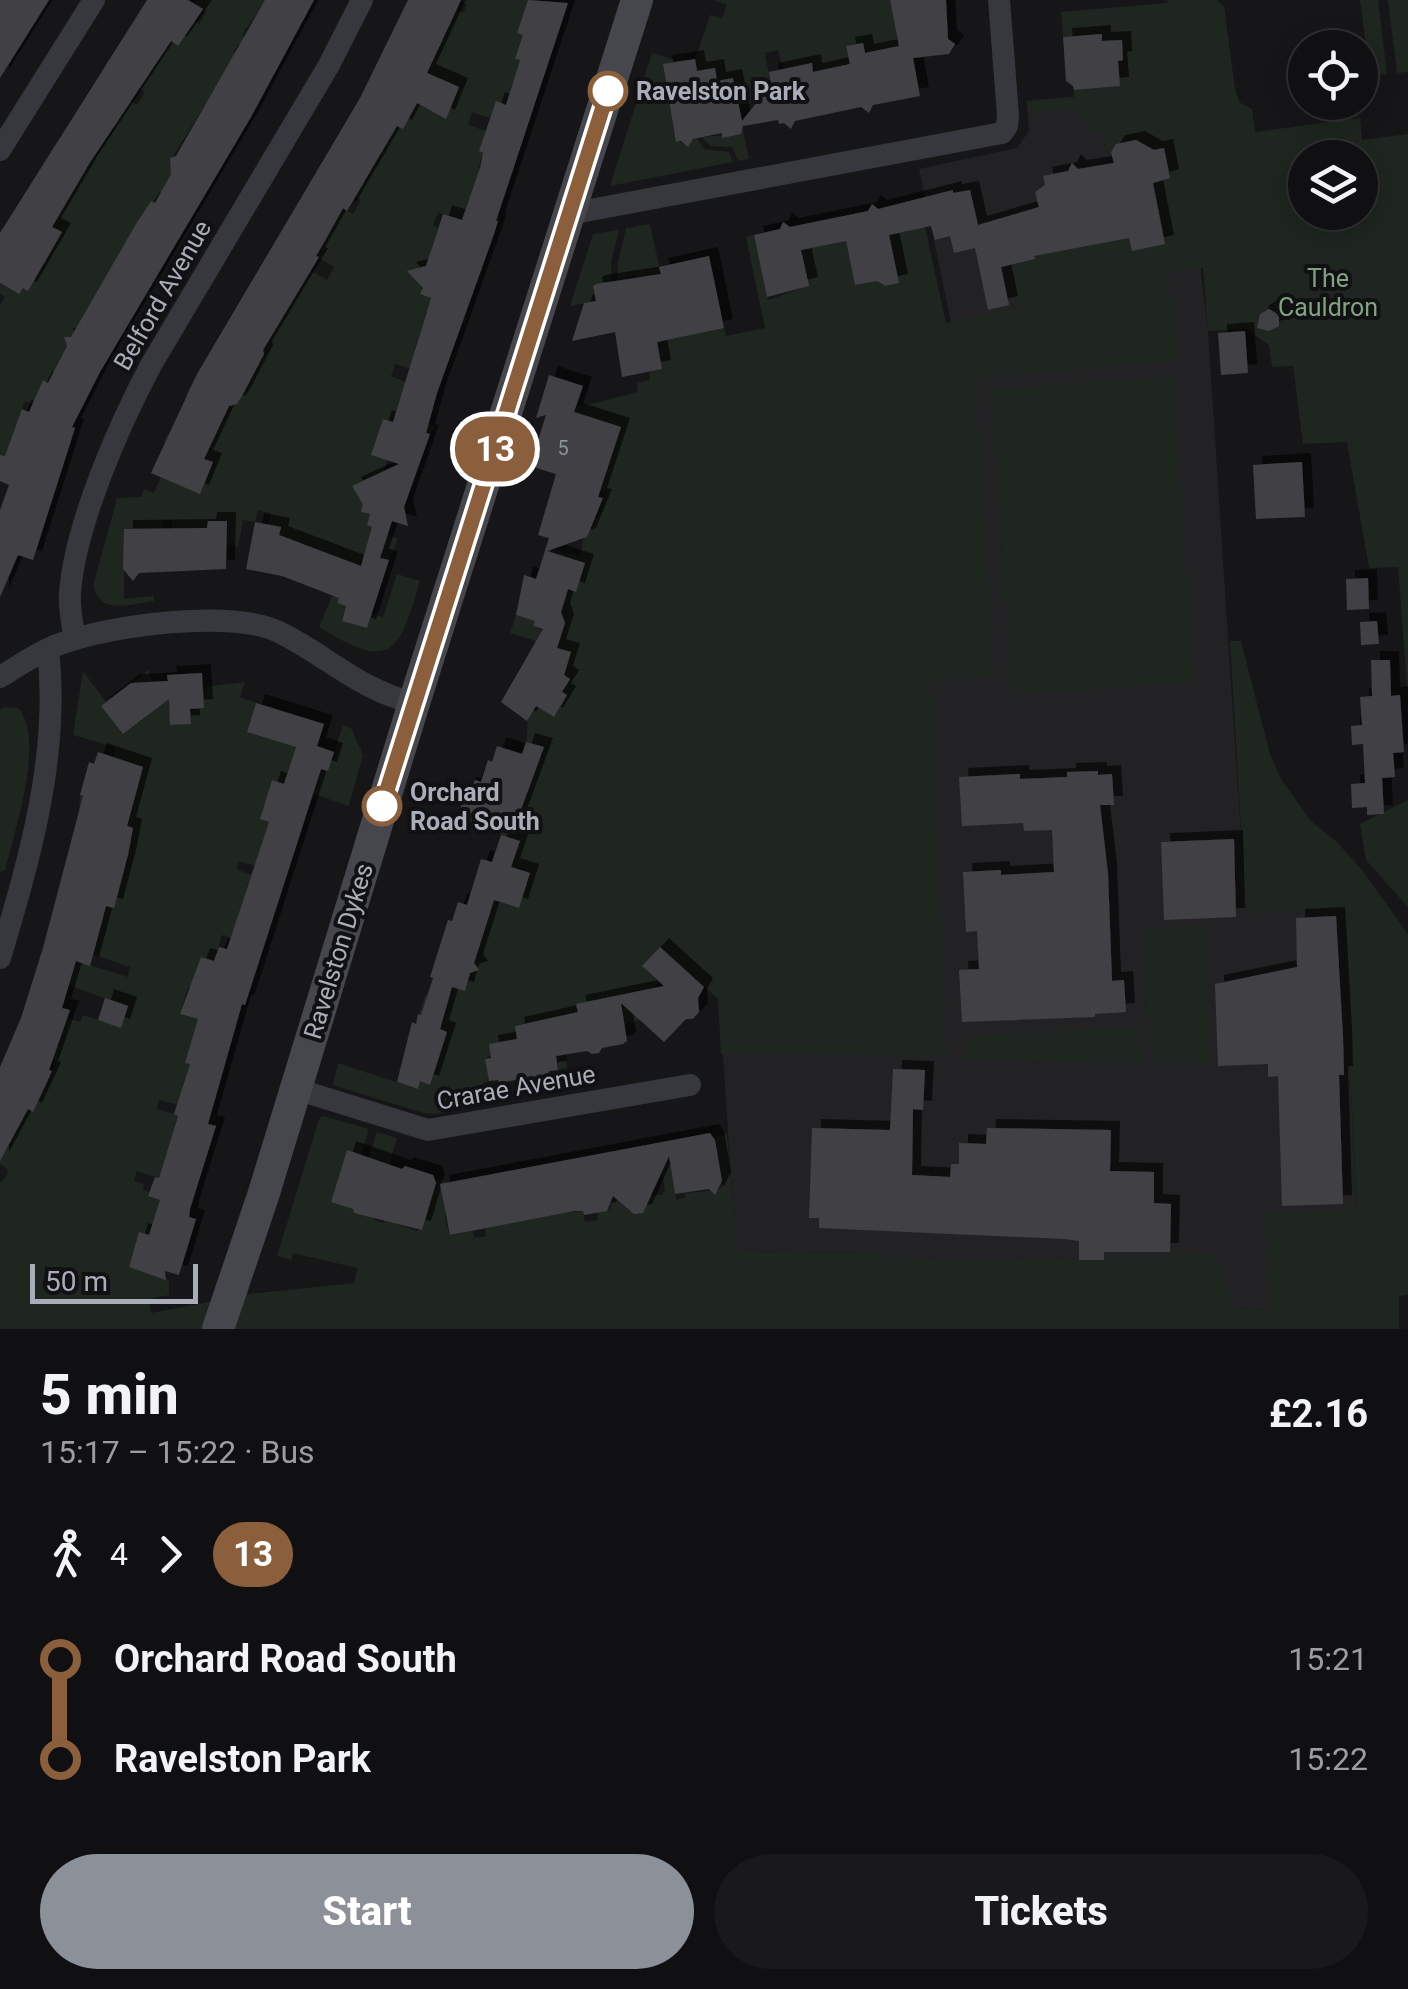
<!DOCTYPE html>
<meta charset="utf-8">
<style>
:root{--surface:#101012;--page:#19191b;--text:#f1f3f6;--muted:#9c9d9f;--line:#303032;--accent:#8c9099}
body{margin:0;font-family:Roboto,sans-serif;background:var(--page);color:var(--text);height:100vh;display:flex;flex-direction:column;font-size:38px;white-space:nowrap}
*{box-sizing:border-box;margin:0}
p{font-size:32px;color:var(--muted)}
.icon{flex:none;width:55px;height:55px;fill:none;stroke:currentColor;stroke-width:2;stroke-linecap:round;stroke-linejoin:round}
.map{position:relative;height:1329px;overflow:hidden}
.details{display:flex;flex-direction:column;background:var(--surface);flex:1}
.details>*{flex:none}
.badge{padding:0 20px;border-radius:32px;font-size:35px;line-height:65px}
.fabs{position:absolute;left:1288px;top:30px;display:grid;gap:20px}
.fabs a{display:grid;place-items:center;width:90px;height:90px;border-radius:50%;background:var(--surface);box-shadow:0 5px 25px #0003,0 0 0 2px var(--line);font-size:50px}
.scale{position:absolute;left:30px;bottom:25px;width:168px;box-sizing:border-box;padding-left:10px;border:5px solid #a8adb8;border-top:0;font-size:28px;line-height:35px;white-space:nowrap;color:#a8adb8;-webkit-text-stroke:8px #111113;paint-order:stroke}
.map>.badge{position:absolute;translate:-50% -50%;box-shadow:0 0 0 5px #fff}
.legs{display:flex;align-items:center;gap:15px;height:110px;padding:0 40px;font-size:32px}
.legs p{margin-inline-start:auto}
.headline{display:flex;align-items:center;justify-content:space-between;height:170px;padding:0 40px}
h1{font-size:55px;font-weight:800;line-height:75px}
.cta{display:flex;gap:20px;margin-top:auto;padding:20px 40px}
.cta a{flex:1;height:115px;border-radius:60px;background:var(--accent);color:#fff;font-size:40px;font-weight:800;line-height:115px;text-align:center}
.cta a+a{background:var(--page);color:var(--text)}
ul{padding:0 40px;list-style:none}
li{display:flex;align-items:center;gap:35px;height:100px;font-size:38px}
li i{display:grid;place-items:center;width:15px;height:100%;margin:0 12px;background:currentColor}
li i::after{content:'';width:25px;height:25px;margin:-12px;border:8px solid;border-radius:50%;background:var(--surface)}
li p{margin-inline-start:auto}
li:first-child i{background:linear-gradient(#0000 50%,currentColor 0)}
li:last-child i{background:linear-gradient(currentColor 50%,#0000 0)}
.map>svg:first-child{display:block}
.built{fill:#222225}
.green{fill:#1e261f;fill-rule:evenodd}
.building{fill:#404145;filter:url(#shadow)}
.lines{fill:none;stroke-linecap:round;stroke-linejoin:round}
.street{stroke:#37383d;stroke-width:22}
.secondary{stroke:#45474d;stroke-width:32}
.line-1-casing{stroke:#fff;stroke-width:22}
.line-1{stroke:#8b5e3c;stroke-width:15}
.stop-1-dot{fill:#fff;stroke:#8b5e3c;stroke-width:5}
.labels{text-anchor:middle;stroke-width:8;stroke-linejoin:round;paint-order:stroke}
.number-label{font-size:20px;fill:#8e929b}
.stop-label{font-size:25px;font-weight:bold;fill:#a8adb8;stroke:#111113;text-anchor:start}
.park-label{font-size:25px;fill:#7fa381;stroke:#111113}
.street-label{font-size:25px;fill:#a8adb8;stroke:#111113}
</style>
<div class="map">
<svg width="1408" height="1329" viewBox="0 0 1408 1329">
<defs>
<filter id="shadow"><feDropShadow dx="9" dy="-9" stdDeviation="0" flood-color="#0009"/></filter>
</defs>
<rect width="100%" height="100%" fill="#161618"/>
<path class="built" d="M1179,88l29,243 38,581 96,-3 19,386 -90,15 -37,-2 -373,-55 -125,-2 -43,-645 1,-227 257,-57 -32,-153 98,-21 12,-17 -2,-30z"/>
<g class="green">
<path d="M197,0h80l-16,7 -19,28 40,24 -5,8 -39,-23 -4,8 2,3 -66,106 5,7 -20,35 -4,-2 -32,52 19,22 15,9 -5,7 -37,-21 -40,67 -6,4 6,7 3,-1 30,18 -4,8 -37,-19 -11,29 -9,-3 -2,4 21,31 -37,-14 -15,42 34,25 -41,-13 -3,6v-156l5,-8 -5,-3v-11l18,11 5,-6 5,2 17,-27 -10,-7 1,-3 -36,-22 3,-4 15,8 43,-2 -9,-6 8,-14 -34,-21 30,-49 35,21 23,-35 -35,-22 4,-5 15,9 31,-11 8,5 8,-13 -40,-26 4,-7 15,9 5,-7 21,13 17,-28 -32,-27 43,27 9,-30 12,8 7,-12 -12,-8z"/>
<path d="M458,0h70l-11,33 19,6 -2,9 18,6 -3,7 -31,-10 -3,8 5,1 -10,31 10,3 -2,9 16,6 -1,5 -37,-12 -6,16 -18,-6 -4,13 18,6 -7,20 36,12 -2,6 -32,-10 -2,8 4,2 -10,30 -4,-1 -2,8 33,12 -2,3 -17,-5 -4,9 -39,-13 -5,13 5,3 -7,22 52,18 -2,5 -60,-6 -5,3 -2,7 10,7 -3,10 26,9 -2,6 23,8 -3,7 -39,-12 -11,37 11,4 16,25 -47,-14 -4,12 15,6 -10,32 38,12 -3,8 -48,-15 -11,36 15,5 -3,11 28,9 -3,7 -36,-11 -3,7 -8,-2 -7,8 11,8 -5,14 9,3 -3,11 31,14 -9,21 -25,-3c-6,18 -22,28 -27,46l9,3 -4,14 25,8 5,-14 11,3 14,-43 23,7c-21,73 -29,91 -101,46l13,-31 -10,-5 14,-35 -35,-13 -7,18 -26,-36 3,-12 -13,-3 -3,12 -12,-2 -5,27 -11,-2v-16l-14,-1v-5h-5l-1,5h-28l-1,40h-7l1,-48h-9l-1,10 -38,-1v70l30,-3v5c-24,3 -52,15 -61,-15l24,-88 24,-1 3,-8 10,4 7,-16 52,-15 -49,-20 3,-7 44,9 14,-28 -39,-20 7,-15 44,23 27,-50 -1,-4 39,-65 -13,-27 38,22 7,-13 -18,-11 25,-49 12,7 8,-14 -45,-27 50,8 73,-130 -44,-23 4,-8 45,20 5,-12 -5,-3 8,-17 11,5 4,-9z"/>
<path d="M714,0h176l20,98 -9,2 -11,-52 -25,5 -3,-10 -16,3 5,23 -30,2 9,43 -8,1 -10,-51 -29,5 -5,-19 -13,3 6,31 -2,10 -8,7 -22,4 -5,-27 -17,3 -2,-13 -12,2 -3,20 -5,-30 15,-45 12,3 5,-13z"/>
<path d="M1168,0h48l8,6 11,83 4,13 13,7 3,23 105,-14 2,22 46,-6v566l-10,-133 -29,1 -22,-126 -44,2 -10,-78 -21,1 -3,-22 -23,-16 -38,2 -5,-63 -36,5 13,87 -205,18 20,299 -65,4 17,374 -226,-1 -3,-55 -58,-52 -18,19 17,16 -20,22 2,16 -17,4 -2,-17 7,-1 -4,-12 -10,5 -38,5 1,8 -17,4 6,52 -9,2 -3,-22 -22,-25 -17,2 1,14 -32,20 4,22 -6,2 4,21 -52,10 -12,-1 -90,-28 5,-22 79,26 3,-8 10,3 17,-52 -10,-4 1,-8 -19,-6 6,-19 23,7 5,-15 12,3 9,-27 -1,-70 46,15 11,-34 -19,-7 9,-26 -59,-19 4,-12 66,-42 5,2 8,-22 -18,-6 2,-24 8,-12 19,10 11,-21 -4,-3 7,-14 -19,-11 21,-15 -61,-19 6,-18 19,6 -2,5 24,12 4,-3 4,-12 -9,-6 4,-30 16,4 9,-27 -40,-14 1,-3 34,9 3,-16 7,-11 -7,-14 14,4 8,-25 -5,-3 8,-24 -13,-5 26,-35 -47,-15 2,-4 62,-16 -1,-9 13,-3 -1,-8 13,-3 -23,-91 -9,-2 -12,5v-19l8,-34 24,-4 25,115 32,-10 17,-1 2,8 39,-8 -19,-91 8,-2 14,65 40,-14 -12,-60 15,-4 6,25 19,-4 -4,-24 9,-2 14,68 15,-3 4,-25 6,26 5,3 9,-2 4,-5 -15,-71 42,19 21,96 71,-16 -9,-41 27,-7 -10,-43 27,12 5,24 54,-11 -3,-18 57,20 -12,-60 17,-5 -6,-30 -18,4 -2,-7 -9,-5 -19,4 -9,9 -4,-22 -9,1c-11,-29 -40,-20 -66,-17l-1,-14 47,-4v-7l46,-4 -16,-24 19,-2 -1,-20 -20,1 -1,-7 -38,3 -2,-25 106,-9zM1305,158h55v54h-55z"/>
<path d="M1360,0h18l9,74 -17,2z"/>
<path d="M1388,0h20v72l-11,1z"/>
<path d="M652,53l27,8 -16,4 13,76 9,3 12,-6 7,11 25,3 4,10 -123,24z"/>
<path d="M743,129l6,30 -11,2 -6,-14 -21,-1 -10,-9 39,-3z"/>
<path d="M619,230l-8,32v21l-18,3 3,15 -26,5 23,-72z"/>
<path d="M1173,376l21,306 -183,13 -21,-306z"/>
<path d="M1230,641h11l29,113 11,25 30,42 26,21 25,28 46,64v361l-9,1v33h-1399v-146l8,-9 -1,-5 -7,-5v-13l5,1 23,-43 5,2 23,-49 -4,-2 15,-42 13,4 3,-7 37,12 8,-20 -59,-22 8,-24 51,16 2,-10 -50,-17 -8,-97 55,14 2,-11 -23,-7 20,4 7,-25 -54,-17 1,-16 52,13 10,-41 -29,-10 2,-10 -42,-12 10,-64 23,31 -4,5 21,27 28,-21 -22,-28 19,-15 10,30 11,-1 2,26 20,-2v-14l13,-1 -1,-21 42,-5 -5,15 16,6 -9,29 49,15 -4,13 36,11 15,-46 8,3 12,27 -14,51 -77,-26 -12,39 9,3 -14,44 -16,-5 -3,8 15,6 -20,63 -9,-3 -8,26 -13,-4 -10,30h-3l-8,27 28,8 -22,41 4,1 -8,25 1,17 -24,-6 -2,9 21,6 -19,63 -22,-7 -3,10 10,3 -1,6 6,2 -1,4 12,4 -6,37 -15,-4 -10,34 40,13v15l-20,4 2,14 99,-19 104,-11 3,-15 -64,-15 -2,7 -14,-4 42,-137 4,-3 46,13 -8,28 -10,-6 -5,2 -15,49 22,7 27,-46 -1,-4h-11l9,-27 20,6 -24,81 10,4 2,-4 31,12 6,-2 15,-50 9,3 -1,36 5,17 14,-2 8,-7 2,12 12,-2 -1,-12 84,-43 5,31 9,-1 2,11 13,-2 -1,-11 10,2 4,-4 -8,-52 26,43 3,14 10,1v-18h19l4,-4 -7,-46 9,-1 9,56 9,-2v-5l32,-3 6,-4 -8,-50 12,-2 10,117 124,2 93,9 261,-8 19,54 36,2 -5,-96 92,-5 -15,-299 -96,3z"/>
<path d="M5,707l13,1c28,30 -4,125 -13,163l-5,1v-162z"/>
<path d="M1408,800v107l-42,-47 -6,-36z"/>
<path d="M1205,926l6,139 -59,-2 -10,-135z"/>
<path d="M1134,1028l5,7 3,29 -178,-5v-14l12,-10z"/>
</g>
<g class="building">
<path d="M0,0h49l-49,78z"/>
<path d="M147,0h41l15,9 -25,37 -7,-5 -82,123 -37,63 10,5 -34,59 -5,-3 -4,6 -19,-11v-50z"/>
<path d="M265,0h49l-63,117 -151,255 -28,55 3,1 -42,132 -15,-5 -18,42v-87l9,-25 -9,-4v-26l5,1 17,-47 7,3 14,-32 5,3 19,-37 -3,-9h7l65,-113 15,-23 4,2 16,-29 -1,-16 6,-2z"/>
<path d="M408,0h53l-34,73 32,14 -13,32 -29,-16 -14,26 -6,-3 -50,85 -4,-3 -17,31 -10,17 3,1 -56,93 1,4 -22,42 -5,8 -8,2 -25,53 9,3 -13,32 -49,-21 46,-99 163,-276z"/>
<path d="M528,0l40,3 -72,218h2l-4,13 -57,159 -11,40 4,1 -26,73 4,19 -16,-5 -12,37 9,2 -22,68 -25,-7 4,-15 -9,-3 2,-5 -57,-22 -36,-7 9,-47 26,5 -2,8 82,31 11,-39 -5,-2 3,-11 -9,-2 2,-8 -11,-18 47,-22 -28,-9 12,-36 10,3 38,-124 -11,-4 3,-6 -16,-17 19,-5 17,-52 19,6 18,-52 3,-15 -4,-2 17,-50 10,4 14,-45 -5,-1 8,-24 -6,-2z"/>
<path d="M890,0h56l2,39 7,5 -6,10 -36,4 7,38 -47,9 -4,8 -8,-6 -66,14 -4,8 -7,-6 -5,1 -1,-4 -35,6 -2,8 -19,4v-5l-29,6 -5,8 -7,-6 -5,1 -13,-78 32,-5 2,12 18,-3 2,13 16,-3 9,43 29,-37 -2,-12 43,-9 1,9 37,-8 -4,-18 17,-3 2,10 34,-7z"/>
<path d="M1102,34v7l20,-1 1,20 -5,1 2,25 -46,4 -1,-4 -7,-5 -3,-44z"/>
<path d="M1136,140l18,10 10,-2 6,30 -17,5 12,61 -33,7 -3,-13 -95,18 1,3 -34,8 8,38 -21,5 -13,-62 -21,5 -4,-17 -15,4 -4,-14 -42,9 10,48 -14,3 -8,-5 -22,4 -9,-44 -45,9 8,36 -42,11 -13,-62 26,-6 3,-7 7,5 78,-16 4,-7 6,5 75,-19v3l17,-3 8,35 61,-18 -4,-15 10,-7 -2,-9 25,-5 4,-8 6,6 36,-6 -3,-11 5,-8z"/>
<path d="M709,256l15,72 -67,14 5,27 -40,8 -7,-45 -43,9 12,-38 12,-2 -3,-15 3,-2 65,-10 -2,-7z"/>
<path d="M1269,309l10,6v11l-10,5 -12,-3 3,-14z"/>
<path d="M1245,331l3,42 -27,2 -3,-42z"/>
<path d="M549,375l34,11 -9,26 47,15 -23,70 5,1 -16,39 -40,14 38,12 -9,29 -8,-3 -7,23 4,11 -8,25 14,4 -7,23 6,4 -8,13 5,3 -13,22 -18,-11 -9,15 -26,-19 42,-73 -10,-3 2,-5 -19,-6 8,-40 12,4 13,-41 -11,-3 18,-61 -26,-8 16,-51 -10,3z"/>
<path d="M1302,462l3,55 -49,2 -3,-54z"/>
<path d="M208,521h19l-1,48 -87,4 -6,8 -10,-12 1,-40 83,-1z"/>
<path d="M1368,578l1,31 -22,1 -1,-31z"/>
<path d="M1377,621l2,23 -18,1 -1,-23z"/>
<path d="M1371,660h19l1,36 9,-1 4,57 -11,1 2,24 -13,1 2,36 -17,1v-8l-15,1 -1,-24 14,-1 -2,-39 -11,1 -1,-19 11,-1 -2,-28 12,-1z"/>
<path d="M202,673l2,35 -14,1 1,15 -21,1 -1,-26 -46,35 -22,-28 30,-23 37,-2 -1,-6z"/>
<path d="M256,703l68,21 -7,22 17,6 -6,19 -7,-2 -76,236 -3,-1 -34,120 8,2 -26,83 -1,8 7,2 -17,56 -14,-4 1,9 -37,-13 10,-35 10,3 11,-35 -12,-4 7,-19 4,1 19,-62 -4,-2 16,-50 -5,-1 13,-44 -18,-5 21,-57 13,4 5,-14 8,2 42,-127 -9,-3 12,-39 12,4 12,-37 -49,-15z"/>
<path d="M526,742l18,5 -29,79 -55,-17 7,-23 5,1 3,-7 6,2 7,-22 4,2 5,-16 25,8z"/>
<path d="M98,752l45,15 -16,59 6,2 -5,27 -14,53 -8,-2 -16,60 -14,-5 -14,47 8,2 -21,60 3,1 -19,41 -5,-3 -28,52v-94l21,-49 22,-70 40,-152 -3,-1 9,-33 5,2z"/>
<path d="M1098,771v4l14,-1 2,31h-14l8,68 4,108 12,-1 2,32 -31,2v3l-133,5 -3,-52 20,-1 -2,-38 -11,1 -3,-60 38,-2v5l53,-3 -2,-42 -28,1 -1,-8 -61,3 -3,-49 61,-3v5l47,-2v-5z"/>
<path d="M501,835l19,6 -9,26 19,6 -11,35 -25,-8 -20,63 5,7 -9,3 -5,18 -13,-4 -12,42 7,3 -17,53 -10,-4 -2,8 -21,-7 15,-60 4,2 2,-10 3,1 12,-37 -3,-1 18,-57 4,1 6,-19 9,3 14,-46 11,3z"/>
<path d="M1234,839l2,78 -72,3 -3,-78z"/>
<path d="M1336,916l7,120 1,39h-5l4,129 -61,2 -4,-130 -10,1v-13l-50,2 -3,-82 82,-17 -1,-49z"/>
<path d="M660,947l44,40 -6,11 1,14 -6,7h-7l-22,23 -43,-39 6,38 -4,3 -21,4 -3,5 -7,1 -5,-3 -31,5 2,14 -9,1v3l-50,9 -1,-3 -9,1 -4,-22 6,-1 -2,-14 28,-5 -2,-13 63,-14 -2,-8 88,-18 -22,-20z"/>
<path d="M105,998l23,8 -7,22 -23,-8z"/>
<path d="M893,1069l32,1 -2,40 -10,-1 -1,66 38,2 1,-13h8v-21l27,1 1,-16 124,2 -1,41 44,1v31l17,1 -1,48h-66v8h-25v-19l-14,-2 -246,-11v-10h-10l3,-90 78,2z"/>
<path d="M710,1133l5,7 7,41 -7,14 -6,-6 -34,5 -6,-38 -26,57 -9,1 -21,-18 -6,15 -23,4 -1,-4h-9l-124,24 -10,-51z"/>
<path d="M347,1150l55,19 3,-3 28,9 3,8 -14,47 -68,-17 -1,-4 -22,-7z"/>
</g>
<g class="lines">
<g class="street">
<path d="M0,150l94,-150"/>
<path d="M569,214l433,-81 5,-7 1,-11 -9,-115"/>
<path d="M75,639c-3,-15 -6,-31 -5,-46 5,-68 49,-168 81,-228l178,-300 33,-65"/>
<path d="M0,677c19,-11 39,-26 60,-33 50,-19 172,-35 219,-12 47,23 82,59 135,71"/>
<path d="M0,958c30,-101 60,-203 48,-309"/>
<path d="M296,1089l132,41 262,-45"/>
</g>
<path class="secondary" d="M218,1329l45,-133 151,-493 223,-703"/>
</g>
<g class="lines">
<g class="line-1-casing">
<path id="line-1" d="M382,806l226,-715"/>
</g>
<use href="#line-1" class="line-1"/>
</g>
<g class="stop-1-dot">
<circle cx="608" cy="91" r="18"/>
<circle cx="382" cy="806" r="18"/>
</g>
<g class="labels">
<g class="number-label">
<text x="563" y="455">5</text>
</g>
<g class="stop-label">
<text x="636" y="100">Ravelston Park</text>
<text x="410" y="801">Orchard<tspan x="410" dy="29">Road South</tspan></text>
</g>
<g class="park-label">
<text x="1328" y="287">The<tspan x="1328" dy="29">Cauldron</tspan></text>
</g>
<g class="street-label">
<text transform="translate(162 295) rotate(-60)" y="9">Belford Avenue</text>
<text transform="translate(338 951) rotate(-73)" y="9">Ravelston Dykes</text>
<text transform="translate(516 1087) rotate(-10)" y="9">Crarae Avenue</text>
</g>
</g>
</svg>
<div class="fabs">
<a><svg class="icon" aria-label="locate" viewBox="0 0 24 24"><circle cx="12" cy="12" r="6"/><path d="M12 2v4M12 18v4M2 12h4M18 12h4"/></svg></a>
<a><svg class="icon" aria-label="layers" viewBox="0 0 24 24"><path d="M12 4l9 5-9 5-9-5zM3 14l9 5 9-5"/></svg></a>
</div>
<div class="scale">50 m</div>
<b class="badge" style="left:495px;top:449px;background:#8b5e3c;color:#fff">13</b>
</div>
<section class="details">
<div class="headline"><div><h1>5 min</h1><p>15:17 – 15:22 · Bus</p></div><b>£2.16</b></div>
<div class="legs"><svg class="icon" aria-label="walk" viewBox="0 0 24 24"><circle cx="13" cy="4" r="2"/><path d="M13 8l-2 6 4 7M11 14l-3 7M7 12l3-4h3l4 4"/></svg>4<svg class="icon" aria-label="forward" viewBox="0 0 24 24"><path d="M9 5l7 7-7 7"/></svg><b class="badge" style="background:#8b5e3c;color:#fff">13</b></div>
<ul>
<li><i style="color:#8b5e3c"></i><b>Orchard Road South</b><p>15:21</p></li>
<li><i style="color:#8b5e3c"></i><b>Ravelston Park</b><p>15:22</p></li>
</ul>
<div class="cta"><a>Start</a><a>Tickets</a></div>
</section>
